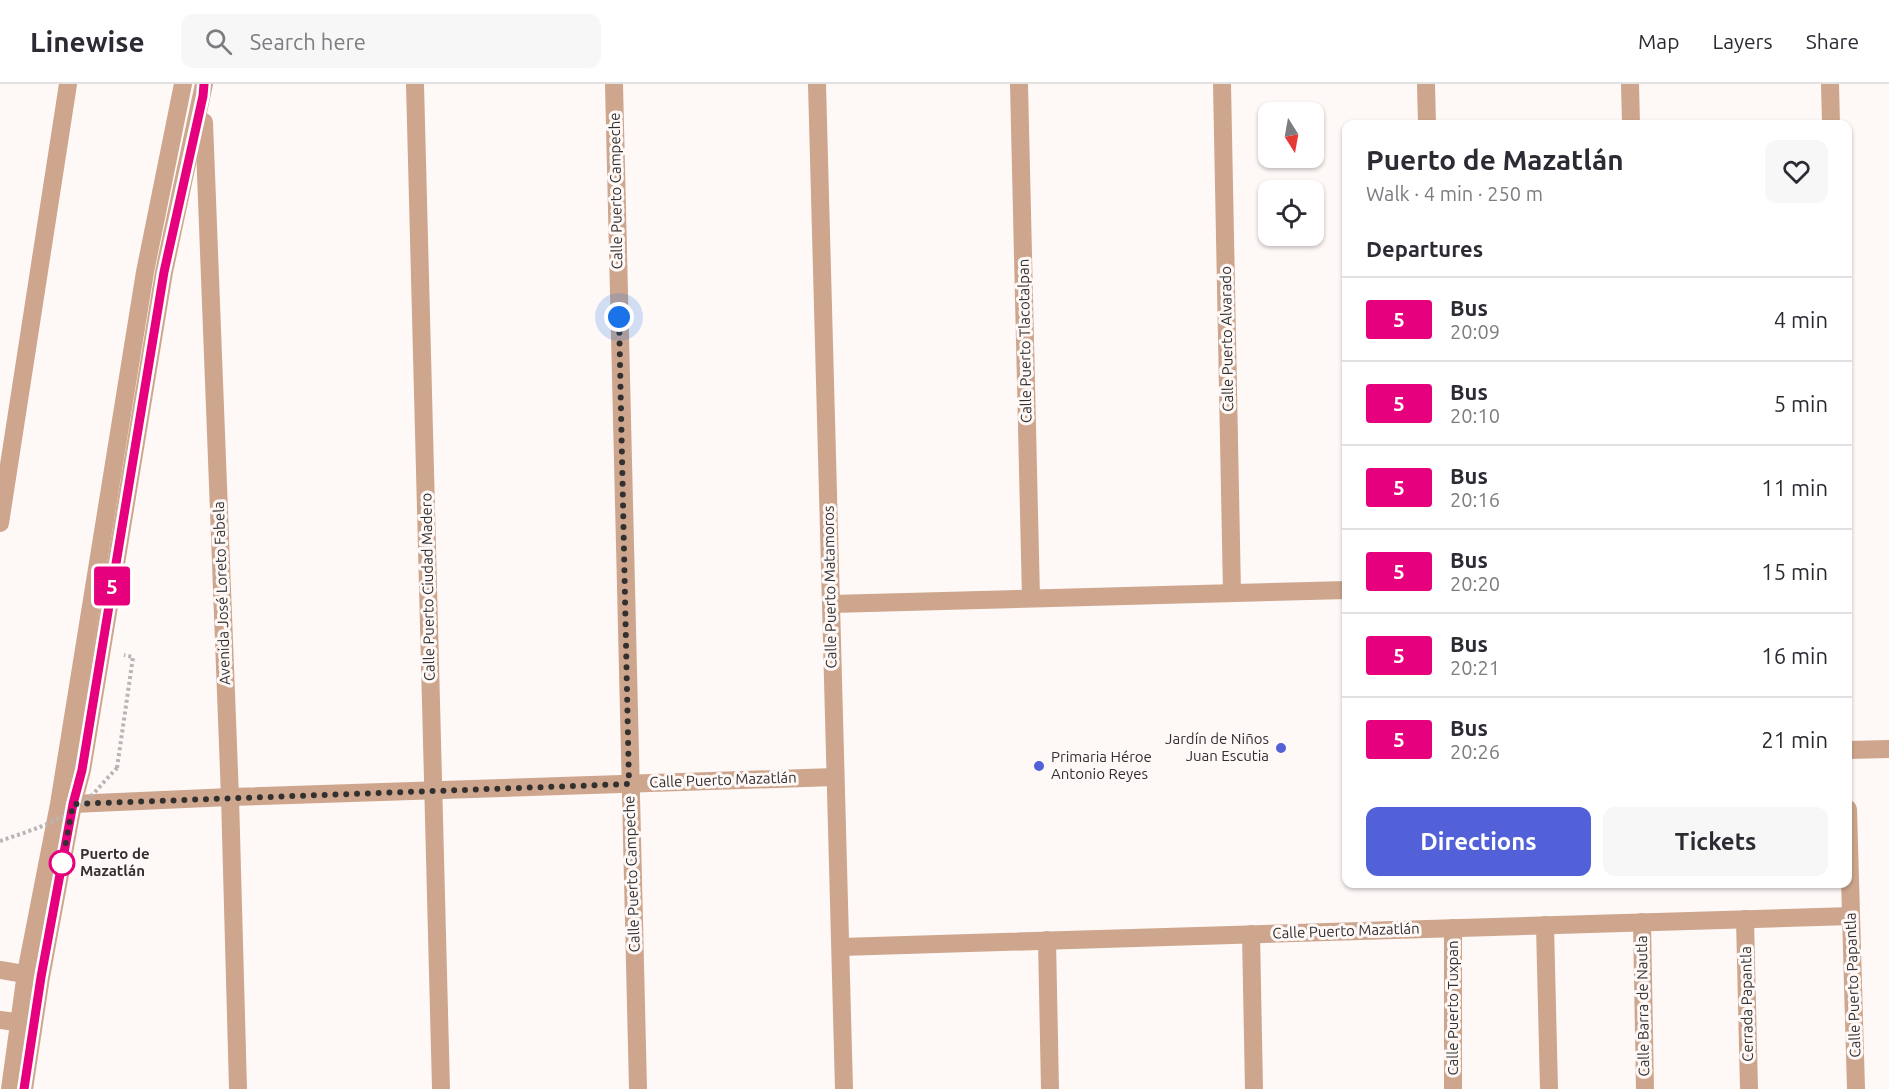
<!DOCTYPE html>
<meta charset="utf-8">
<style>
:root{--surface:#fff;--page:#f7f7f7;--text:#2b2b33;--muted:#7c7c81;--line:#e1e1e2;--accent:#5261d8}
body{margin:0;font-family:Ubuntu,sans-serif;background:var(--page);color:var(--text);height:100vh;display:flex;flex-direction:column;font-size:22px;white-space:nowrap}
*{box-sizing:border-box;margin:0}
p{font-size:20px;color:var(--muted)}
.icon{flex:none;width:33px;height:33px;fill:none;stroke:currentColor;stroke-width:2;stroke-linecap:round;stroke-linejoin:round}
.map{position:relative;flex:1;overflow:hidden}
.details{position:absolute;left:1342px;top:36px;width:510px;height:768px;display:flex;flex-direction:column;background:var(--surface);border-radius:12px;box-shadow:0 2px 4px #0004}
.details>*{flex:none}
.badge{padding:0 12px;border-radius:4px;font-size:21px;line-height:39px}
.needle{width:39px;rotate:169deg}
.fabs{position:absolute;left:1258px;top:18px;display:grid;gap:12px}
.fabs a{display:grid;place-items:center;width:66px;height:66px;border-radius:12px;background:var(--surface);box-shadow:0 2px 4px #0004;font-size:30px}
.you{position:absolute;width:30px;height:30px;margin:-15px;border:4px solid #fff;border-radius:50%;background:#1a73e8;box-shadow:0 0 0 9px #1a73e833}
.map>.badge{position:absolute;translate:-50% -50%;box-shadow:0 0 0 3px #fff}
h2{padding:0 24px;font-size:22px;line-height:54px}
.round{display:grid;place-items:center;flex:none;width:63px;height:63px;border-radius:12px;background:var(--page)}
.headline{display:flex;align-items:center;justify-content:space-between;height:102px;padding:0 24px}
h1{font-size:28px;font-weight:600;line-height:45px}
.primary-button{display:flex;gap:12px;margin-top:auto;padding:12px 24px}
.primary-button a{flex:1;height:69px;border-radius:12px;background:var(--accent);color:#fff;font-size:24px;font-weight:600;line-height:69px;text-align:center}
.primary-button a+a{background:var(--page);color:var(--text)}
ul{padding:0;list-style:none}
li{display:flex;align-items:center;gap:18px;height:84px;padding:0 24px;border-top:2px solid var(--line)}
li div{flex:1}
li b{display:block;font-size:22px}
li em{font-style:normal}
li .badge{min-width:66px;font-weight:700;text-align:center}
header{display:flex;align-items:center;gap:36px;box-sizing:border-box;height:84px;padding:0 30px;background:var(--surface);border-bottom:2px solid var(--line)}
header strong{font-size:28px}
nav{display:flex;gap:33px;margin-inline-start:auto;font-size:21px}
.search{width:420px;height:54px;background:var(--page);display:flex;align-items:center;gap:15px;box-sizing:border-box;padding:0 21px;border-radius:12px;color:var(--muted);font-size:22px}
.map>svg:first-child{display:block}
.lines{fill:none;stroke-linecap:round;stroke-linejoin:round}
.path{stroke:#bab5b4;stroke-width:4;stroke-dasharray:3 3;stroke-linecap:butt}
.minor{stroke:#cda68d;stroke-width:18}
.path-bridge{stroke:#bab5b4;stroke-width:4;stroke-dasharray:3 3;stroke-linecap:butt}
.line-casing{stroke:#fff;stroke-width:14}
.line{stroke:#e6007e;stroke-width:9}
.walk{stroke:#333130;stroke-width:6;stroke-dasharray:0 10.8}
.poi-dot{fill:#5261d8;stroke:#fef8f7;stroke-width:2}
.stop-dot{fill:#fff;stroke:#e6007e;stroke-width:3}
.labels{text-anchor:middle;stroke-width:6;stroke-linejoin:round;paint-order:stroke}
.street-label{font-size:15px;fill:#333130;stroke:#fef8f7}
.poi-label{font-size:15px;fill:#333130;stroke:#fef8f7;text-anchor:end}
.stop-label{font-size:15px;font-weight:bold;fill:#333130;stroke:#fef8f7;text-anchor:start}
</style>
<header>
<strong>Linewise</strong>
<div class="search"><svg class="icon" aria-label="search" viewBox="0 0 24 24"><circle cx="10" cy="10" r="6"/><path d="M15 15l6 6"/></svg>Search here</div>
<nav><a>Map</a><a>Layers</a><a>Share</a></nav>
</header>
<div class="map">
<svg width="1889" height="1005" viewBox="0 0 1889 1005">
<rect width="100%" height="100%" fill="#fef8f7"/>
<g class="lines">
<path class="path" d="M117,684l16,-111 -9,-2"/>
<g class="minor">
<path d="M415,0l26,1005"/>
<path d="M614,0l24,1005"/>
<path d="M817,0l27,1005"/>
<path d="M1019,0l12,514"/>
<path d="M1222,0l10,509"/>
<path d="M1426,0l1,40"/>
<path d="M1630,0l1,40"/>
<path d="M1830,0l1,40"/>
<path d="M204,38l26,675 8,292"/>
<path d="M0,439l68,-439"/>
<path d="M831,520l516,-14"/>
<path d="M1848,666l41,-1"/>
<path d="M73,720l157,-7 604,-20"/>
<path d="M1848,725l8,280"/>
<path d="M1745,835l4,170"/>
<path d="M1642,838l3,167"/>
<path d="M1545,841l4,164"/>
<path d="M1453,844v161"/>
<path d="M1251,850l3,155"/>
<path d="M1047,856l3,149"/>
<path d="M841,863l1010,-31"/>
<path d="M0,886l36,6"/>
<path d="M0,936l31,4"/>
<path d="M10,1005l16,-116 33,-169 86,-532 38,-188"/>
<path d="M24,1005l17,-112 32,-173 9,-34 82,-498 40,-188"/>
</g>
<path class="path-bridge" d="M0,757c32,-11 67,-21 91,-45 9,-9 17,-19 26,-28"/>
</g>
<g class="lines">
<g class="line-casing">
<path id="line" d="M24,1005l17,-112 32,-173 9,-34 82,-498 39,-176 1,-12"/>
</g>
<use href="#line" class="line"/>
<path class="walk" d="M62,779l-1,6 12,-65 556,-20 -10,-467"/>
</g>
<g class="poi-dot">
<circle cx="1281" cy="664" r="6"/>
<circle cx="1039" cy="682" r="6"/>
</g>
<circle class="stop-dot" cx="62" cy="779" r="12"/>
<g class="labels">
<g class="street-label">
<text transform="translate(616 107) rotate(-91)" y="5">Calle Puerto Campeche</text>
<text transform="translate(1227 255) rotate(-91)" y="5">Calle Puerto Alvarado</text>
<text transform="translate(1025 257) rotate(-91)" y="5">Calle Puerto Tlacotalpan</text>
<text transform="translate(428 503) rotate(-91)" y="5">Calle Puerto Ciudad Madero</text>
<text transform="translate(830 503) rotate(-91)" y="5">Calle Puerto Matamoros</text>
<text transform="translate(222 509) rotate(-92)" y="5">Avenida José Loreto Fabela</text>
<text transform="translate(723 696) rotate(-2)" y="5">Calle Puerto Mazatlán</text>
<text transform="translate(632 790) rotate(-92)" y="5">Calle Puerto Campeche</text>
<text transform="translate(1346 847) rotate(-2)" y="5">Calle Puerto Mazatlán</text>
<text transform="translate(1853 901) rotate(-92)" y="5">Calle Puerto Papantla</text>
<text transform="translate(1747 920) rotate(-91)" y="5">Cerrada Papantla</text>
<text transform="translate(1643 922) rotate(-91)" y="5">Calle Barra de Nautla</text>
<text transform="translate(1453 924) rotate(-90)" y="5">Calle Puerto Tuxpan</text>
</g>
<g class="poi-label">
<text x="1269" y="660">Jardín de Niños<tspan x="1269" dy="17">Juan Escutia</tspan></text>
<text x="1051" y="678" text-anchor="start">Primaria Héroe<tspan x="1051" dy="17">Antonio Reyes</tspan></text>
</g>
<g class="stop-label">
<text x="80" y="775">Puerto de<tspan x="80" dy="17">Mazatlán</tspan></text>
</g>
</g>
</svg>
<div class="fabs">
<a><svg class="needle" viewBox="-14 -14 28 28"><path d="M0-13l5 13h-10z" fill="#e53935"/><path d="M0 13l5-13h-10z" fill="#7c7c81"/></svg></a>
<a><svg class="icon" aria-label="locate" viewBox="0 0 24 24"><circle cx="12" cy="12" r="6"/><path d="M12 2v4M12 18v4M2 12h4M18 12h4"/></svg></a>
</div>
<div class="you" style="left:619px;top:233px"></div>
<b class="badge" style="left:112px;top:502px;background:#e6007e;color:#fff">5</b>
<section class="details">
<div class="headline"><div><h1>Puerto de Mazatlán</h1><p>Walk · 4 min · 250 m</p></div><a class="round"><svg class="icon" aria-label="heart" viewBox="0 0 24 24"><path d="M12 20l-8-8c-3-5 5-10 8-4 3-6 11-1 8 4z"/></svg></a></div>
<h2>Departures</h2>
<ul>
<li><span class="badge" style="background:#e6007e;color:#fff">5</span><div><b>Bus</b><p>20:09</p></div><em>4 min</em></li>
<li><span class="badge" style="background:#e6007e;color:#fff">5</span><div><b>Bus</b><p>20:10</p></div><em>5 min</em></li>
<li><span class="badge" style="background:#e6007e;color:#fff">5</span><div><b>Bus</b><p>20:16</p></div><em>11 min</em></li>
<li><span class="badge" style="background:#e6007e;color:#fff">5</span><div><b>Bus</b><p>20:20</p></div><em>15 min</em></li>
<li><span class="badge" style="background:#e6007e;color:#fff">5</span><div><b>Bus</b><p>20:21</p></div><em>16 min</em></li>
<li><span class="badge" style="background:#e6007e;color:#fff">5</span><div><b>Bus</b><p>20:26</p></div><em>21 min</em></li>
</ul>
<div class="primary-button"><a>Directions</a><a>Tickets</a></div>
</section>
</div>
